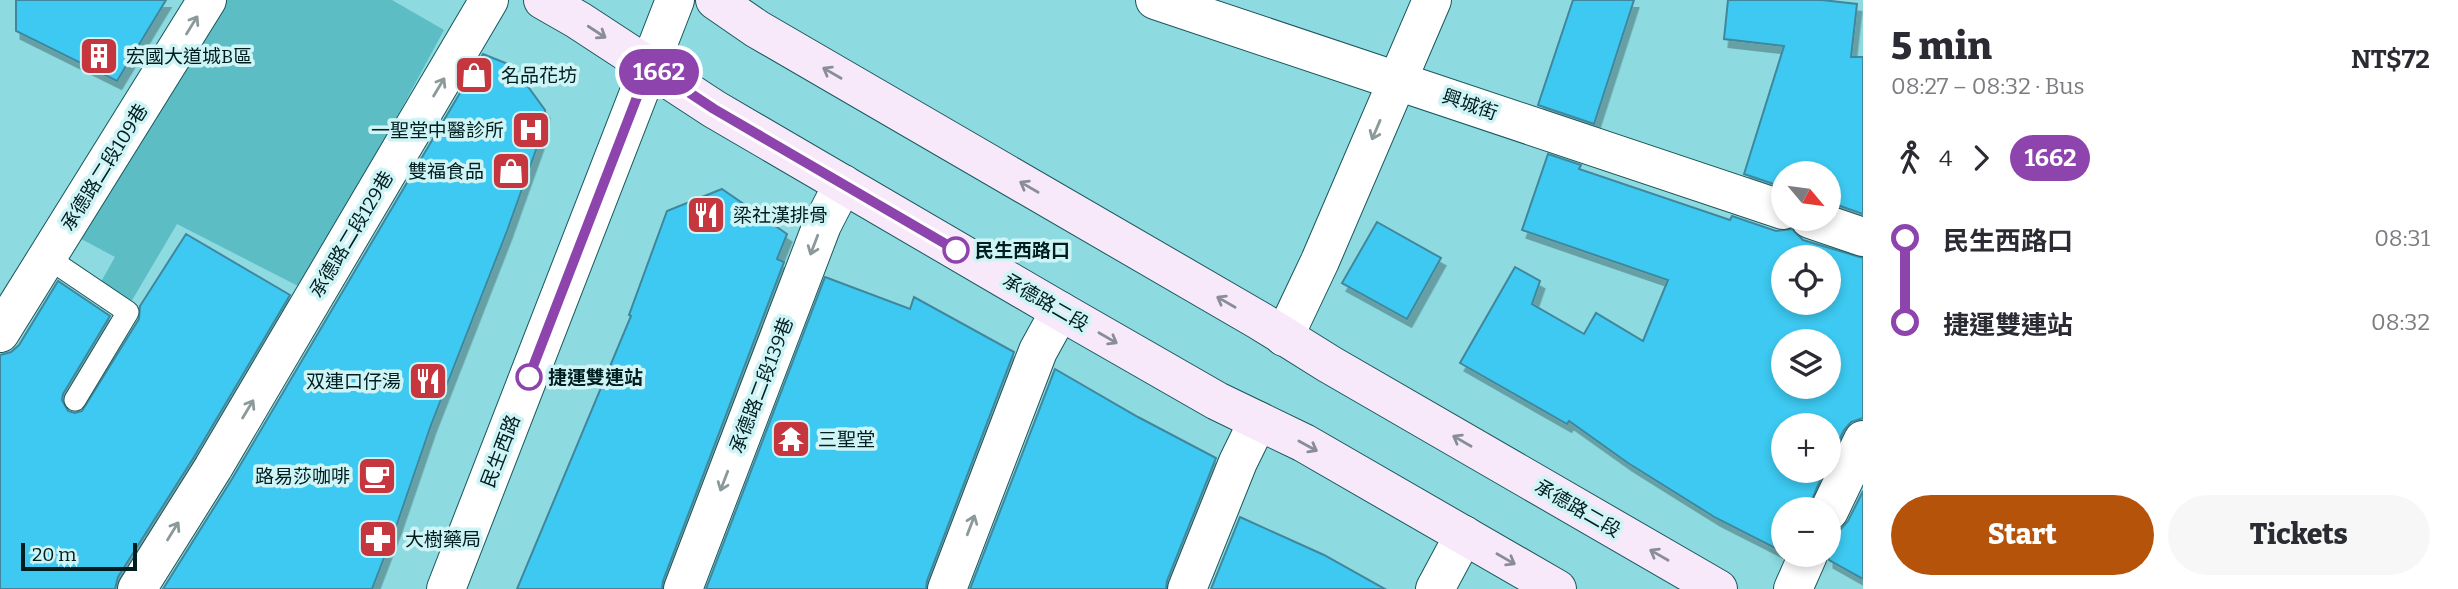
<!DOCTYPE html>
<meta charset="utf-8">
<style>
:root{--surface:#fff;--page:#f7f7f7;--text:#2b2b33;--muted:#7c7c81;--accent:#b45309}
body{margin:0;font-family:Bitter,"Noto Sans TC",serif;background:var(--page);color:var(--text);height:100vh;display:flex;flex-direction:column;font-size:26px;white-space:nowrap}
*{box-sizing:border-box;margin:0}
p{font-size:23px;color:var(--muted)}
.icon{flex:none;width:38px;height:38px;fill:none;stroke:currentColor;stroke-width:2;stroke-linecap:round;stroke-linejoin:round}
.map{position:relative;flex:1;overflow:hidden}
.sheet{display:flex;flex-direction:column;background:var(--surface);width:595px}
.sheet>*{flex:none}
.badge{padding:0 14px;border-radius:23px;font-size:24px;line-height:46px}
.needle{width:46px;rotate:119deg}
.tools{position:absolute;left:1771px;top:161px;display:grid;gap:14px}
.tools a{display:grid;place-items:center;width:70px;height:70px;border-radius:50%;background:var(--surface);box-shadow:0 4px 10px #0003;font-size:35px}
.scale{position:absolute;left:21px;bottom:18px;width:116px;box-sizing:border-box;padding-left:7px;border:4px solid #001d20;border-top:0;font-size:19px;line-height:24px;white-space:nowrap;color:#001d20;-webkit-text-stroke:5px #cff4f6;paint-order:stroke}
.map>.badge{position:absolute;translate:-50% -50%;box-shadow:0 0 0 4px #fff}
.legs{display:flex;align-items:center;gap:10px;height:77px;padding:0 28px;font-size:23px}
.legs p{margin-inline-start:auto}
.headline{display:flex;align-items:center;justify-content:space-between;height:119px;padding:0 28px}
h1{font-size:38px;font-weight:800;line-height:52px}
.button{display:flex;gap:14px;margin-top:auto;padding:14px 28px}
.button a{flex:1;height:80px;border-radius:42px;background:var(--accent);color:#fff;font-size:28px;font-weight:800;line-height:80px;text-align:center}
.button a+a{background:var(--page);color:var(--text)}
ul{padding:0 28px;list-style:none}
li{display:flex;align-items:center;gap:24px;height:84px;font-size:26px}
li i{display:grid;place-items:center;width:10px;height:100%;margin:0 9px;background:currentColor}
li i::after{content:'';width:18px;height:18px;margin:-9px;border:5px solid;border-radius:50%;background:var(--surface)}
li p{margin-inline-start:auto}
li:first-child i{background:linear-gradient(#0000 50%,currentColor 0)}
li:last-child i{background:linear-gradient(currentColor 50%,#0000 0)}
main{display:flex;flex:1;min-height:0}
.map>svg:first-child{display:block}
.green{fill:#5cbdc4}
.building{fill:#3ec9f1;stroke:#41869c;stroke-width:2;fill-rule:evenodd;filter:url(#shadow)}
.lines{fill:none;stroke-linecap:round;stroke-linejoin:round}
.service-casing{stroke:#19575c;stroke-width:23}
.minor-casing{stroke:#19575c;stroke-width:40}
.tertiary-casing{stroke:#19575c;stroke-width:40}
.secondary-casing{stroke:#19575c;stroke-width:40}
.service{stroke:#fff;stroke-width:21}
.minor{stroke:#fff;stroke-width:38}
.tertiary{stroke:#fff;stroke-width:38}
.secondary{stroke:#f8e9fa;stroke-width:38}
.oneway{stroke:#8c999b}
.oneway2{stroke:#888d98}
.line-1-casing{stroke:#fff;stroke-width:16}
.line-1{stroke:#8e44ad;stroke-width:10}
.stop-1-dot{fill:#fff;stroke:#8e44ad;stroke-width:3.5}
.labels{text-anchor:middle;stroke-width:7;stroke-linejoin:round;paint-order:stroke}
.poi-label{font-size:19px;fill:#001d20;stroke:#cff4f6;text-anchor:start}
.street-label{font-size:19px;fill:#001d20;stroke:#cff4f6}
.stop-label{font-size:19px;font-weight:bold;fill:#001d20;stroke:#cff4f6;text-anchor:start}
</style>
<main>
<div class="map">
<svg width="1863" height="589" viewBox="0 0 1863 589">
<defs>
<filter id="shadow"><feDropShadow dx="4.5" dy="8" stdDeviation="0" flood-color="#0004"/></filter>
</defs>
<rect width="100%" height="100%" fill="#8ddae0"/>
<path class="green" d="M223,0h169l52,30 -140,259 -127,-65 -46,78 -33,-15 17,-30 -43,-23z"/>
<g class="building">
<path d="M16,0h150l-49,81 -101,-50z"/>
<path d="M1573,0h61l-40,124 -56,-19z"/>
<path d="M1728,0h94l35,4 -6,53h12v157l-34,-12v-29h-46v14l-39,-13 40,-128 -60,-7z"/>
<path d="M483,54l30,12 32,44 -3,23 -35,98 -76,194 -34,99 -25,65h-209l69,-110z"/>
<path d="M1548,154l33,11 -2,4 151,51 2,-4 44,15 16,-2 11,11 60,18v160l-12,4 -7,8 -15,31v-36h-46v46h41l-16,38h-25v43l-67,-34 -88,-55 -59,-42 -2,3 -107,-61 55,-96 25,14 -8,23 52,30 12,-21 47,28 25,-61 -146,-50zM1783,257h46v46h-46zM1783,341h46v46h-46z"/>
<path d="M722,189l65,45 -10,25 7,3 -121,319 -1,8h-145l114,-273 -2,-1 38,-104z"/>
<path d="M1377,222l64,36 -34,61 -65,-36z"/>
<path d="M186,234l104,61 -96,162 -76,120 -3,12h-115v-234l11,-3 8,-7 39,-64 52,35 -47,78 -1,6 6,11 7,2 7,-2 57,-92 1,-13z"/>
<path d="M825,277l85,32 4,-12 100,55 -87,229 -1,8h-220z"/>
<path d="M1055,369l83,48 78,41 -49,123 -1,8h-196z"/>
<path d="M1863,491v88l-34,-19v-27l12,-4 7,-8z"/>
<path d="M1240,517l84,38 61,34h-174z"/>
</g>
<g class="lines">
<g class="service-casing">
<path id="service" d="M48,258l80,54 -53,88"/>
</g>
<g class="minor-casing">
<g id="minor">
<path d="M1155,0l628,210"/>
<path d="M1810,219l53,18"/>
<path d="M0,333l207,-333"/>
<path d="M1284,337l36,-76 112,-261"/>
<path d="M1829,511l34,-71"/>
<path d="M137,589l76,-121 276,-468"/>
<path d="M683,589l139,-364 21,-41"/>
<path d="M947,589l91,-238 22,-40"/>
<path d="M1187,589l51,-127 20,-41"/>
<path d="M1435,589l29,-54"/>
<path d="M1793,589l15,-34"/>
</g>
</g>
<g class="tertiary-casing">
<path id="tertiary" d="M446,589l229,-589"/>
</g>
<g class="secondary-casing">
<g id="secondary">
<path d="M543,0l35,20 136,89 346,202 157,90 87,42 253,146"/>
<path d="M715,0l42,29 503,292 69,43 389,225"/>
</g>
</g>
<use href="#service" class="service"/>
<use href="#minor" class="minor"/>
<use href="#tertiary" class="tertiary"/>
<use href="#secondary" class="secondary"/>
</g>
<defs><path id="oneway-shaft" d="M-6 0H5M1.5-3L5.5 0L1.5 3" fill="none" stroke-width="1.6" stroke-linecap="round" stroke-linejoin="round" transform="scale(1.75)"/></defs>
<g class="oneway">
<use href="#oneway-shaft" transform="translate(192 25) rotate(-58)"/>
<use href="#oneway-shaft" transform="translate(439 87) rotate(-59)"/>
<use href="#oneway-shaft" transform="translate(1376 130) rotate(113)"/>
<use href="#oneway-shaft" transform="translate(814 245) rotate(111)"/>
<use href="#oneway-shaft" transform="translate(248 409) rotate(-59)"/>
<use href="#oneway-shaft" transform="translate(724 481) rotate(111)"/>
<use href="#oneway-shaft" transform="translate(971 525) rotate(-69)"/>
<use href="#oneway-shaft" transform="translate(173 531) rotate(-58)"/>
</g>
<g class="oneway2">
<use href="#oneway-shaft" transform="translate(597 32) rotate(33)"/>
<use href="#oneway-shaft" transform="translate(832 73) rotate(-150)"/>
<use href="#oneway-shaft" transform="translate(1029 187) rotate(-150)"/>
<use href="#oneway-shaft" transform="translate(1226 302) rotate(-150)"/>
<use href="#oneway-shaft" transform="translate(1108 338) rotate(30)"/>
<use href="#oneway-shaft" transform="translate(1462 441) rotate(-150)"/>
<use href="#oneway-shaft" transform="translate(1308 446) rotate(29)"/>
<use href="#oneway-shaft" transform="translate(1659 555) rotate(-150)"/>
<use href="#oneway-shaft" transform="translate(1506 559) rotate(30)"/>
</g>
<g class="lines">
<g class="line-1-casing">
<path id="line-1" d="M529,377l120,-311 65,43 242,141"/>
</g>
<use href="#line-1" class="line-1"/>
</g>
<defs>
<g id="building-square" transform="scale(2.0125)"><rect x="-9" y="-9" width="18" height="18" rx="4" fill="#c6363f" stroke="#cff4f6"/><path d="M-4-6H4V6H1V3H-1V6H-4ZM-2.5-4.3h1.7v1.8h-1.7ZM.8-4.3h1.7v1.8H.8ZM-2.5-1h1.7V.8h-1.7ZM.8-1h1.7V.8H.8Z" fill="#fff"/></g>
<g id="shop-square" transform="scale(2.0125)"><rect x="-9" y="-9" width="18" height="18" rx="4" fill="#c6363f" stroke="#cff4f6"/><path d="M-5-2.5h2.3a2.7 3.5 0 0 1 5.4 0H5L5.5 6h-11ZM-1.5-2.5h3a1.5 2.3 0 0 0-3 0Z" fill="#fff"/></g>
<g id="hospital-square" transform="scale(2.0125)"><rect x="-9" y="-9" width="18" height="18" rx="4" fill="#c6363f" stroke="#cff4f6"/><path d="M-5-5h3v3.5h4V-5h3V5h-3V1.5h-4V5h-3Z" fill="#fff"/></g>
<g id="restaurant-square" transform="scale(2.0125)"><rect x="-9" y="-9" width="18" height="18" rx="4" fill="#c6363f" stroke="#cff4f6"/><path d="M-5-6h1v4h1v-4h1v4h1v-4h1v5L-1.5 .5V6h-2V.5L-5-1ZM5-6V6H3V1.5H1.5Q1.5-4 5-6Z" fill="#fff"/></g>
<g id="temple-square" transform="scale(2.0125)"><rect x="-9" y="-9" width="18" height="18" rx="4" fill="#c6363f" stroke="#cff4f6"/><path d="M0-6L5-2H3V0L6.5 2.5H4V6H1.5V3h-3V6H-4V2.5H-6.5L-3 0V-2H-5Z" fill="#fff"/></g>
<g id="cafe-square" transform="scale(2.0125)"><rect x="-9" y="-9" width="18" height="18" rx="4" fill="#c6363f" stroke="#cff4f6"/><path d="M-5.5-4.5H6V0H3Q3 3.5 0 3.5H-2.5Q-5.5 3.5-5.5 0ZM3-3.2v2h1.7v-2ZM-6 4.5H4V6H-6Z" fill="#fff"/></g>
<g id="pharmacy-square" transform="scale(2.0125)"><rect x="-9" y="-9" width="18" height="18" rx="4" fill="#c6363f" stroke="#cff4f6"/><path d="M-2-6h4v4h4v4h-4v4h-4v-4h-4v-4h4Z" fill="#fff"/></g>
</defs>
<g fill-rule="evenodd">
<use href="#building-square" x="99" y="56"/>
<use href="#shop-square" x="474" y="75"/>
<use href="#hospital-square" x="531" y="130"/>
<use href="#shop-square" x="511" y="171"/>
<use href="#restaurant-square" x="706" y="215"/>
<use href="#restaurant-square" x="428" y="381"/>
<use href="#temple-square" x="791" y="439"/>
<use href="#cafe-square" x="377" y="476"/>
<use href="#pharmacy-square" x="378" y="539"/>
</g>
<g class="stop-1-dot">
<circle cx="956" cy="250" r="12"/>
<circle cx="529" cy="377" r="12"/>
</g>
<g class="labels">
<g class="poi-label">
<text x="126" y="63">宏國大道城B區</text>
<text x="501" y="82">名品花坊</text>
<text x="504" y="137" text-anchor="end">一聖堂中醫診所</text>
<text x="484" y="178" text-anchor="end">雙福食品</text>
<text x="733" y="222">梁社漢排骨</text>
<text x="401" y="388" text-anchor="end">双連口仔湯</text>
<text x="818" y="446">三聖堂</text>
<text x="350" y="483" text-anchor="end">路易莎咖啡</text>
<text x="405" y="546">大樹藥局</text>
</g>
<g class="street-label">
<text transform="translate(1470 104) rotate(19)" y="7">興城街</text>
<text transform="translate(104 167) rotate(-58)" y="7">承德路二段109巷</text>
<text transform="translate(351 234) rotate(-59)" y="7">承德路二段129巷</text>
<text transform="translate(1046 302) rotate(30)" y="7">承德路二段</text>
<text transform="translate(761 385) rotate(-69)" y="7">承德路二段139巷</text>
<text transform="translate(500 451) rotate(-69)" y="7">民生西路</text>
<text transform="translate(1578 508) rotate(30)" y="7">承德路二段</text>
</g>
<g class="stop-label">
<text x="975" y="257">民生西路口</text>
<text x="548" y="384">捷運雙連站</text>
</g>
</g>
</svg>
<div class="tools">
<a><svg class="needle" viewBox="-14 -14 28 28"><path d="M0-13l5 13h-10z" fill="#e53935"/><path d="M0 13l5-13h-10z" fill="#7c7c81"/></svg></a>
<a><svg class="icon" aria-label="locate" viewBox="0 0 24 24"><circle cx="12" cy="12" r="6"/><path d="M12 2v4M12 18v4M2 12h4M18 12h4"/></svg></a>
<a><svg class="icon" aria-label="layers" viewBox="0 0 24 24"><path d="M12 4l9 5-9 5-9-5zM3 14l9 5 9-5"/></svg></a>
<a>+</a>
<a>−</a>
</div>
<div class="scale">20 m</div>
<b class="badge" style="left:659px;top:72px;background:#8e44ad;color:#fff">1662</b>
</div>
<section class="sheet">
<div class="headline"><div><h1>5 min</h1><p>08:27 – 08:32 · Bus</p></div><b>NT$72</b></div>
<div class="legs"><svg class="icon" aria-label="walk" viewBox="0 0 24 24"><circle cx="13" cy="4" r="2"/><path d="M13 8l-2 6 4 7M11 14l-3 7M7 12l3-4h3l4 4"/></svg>4<svg class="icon" aria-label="forward" viewBox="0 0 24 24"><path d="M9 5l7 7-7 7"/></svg><b class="badge" style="background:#8e44ad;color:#fff">1662</b></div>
<ul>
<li><i style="color:#8e44ad"></i><b>民生西路口</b><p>08:31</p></li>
<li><i style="color:#8e44ad"></i><b>捷運雙連站</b><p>08:32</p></li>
</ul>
<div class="button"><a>Start</a><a>Tickets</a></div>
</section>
</main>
